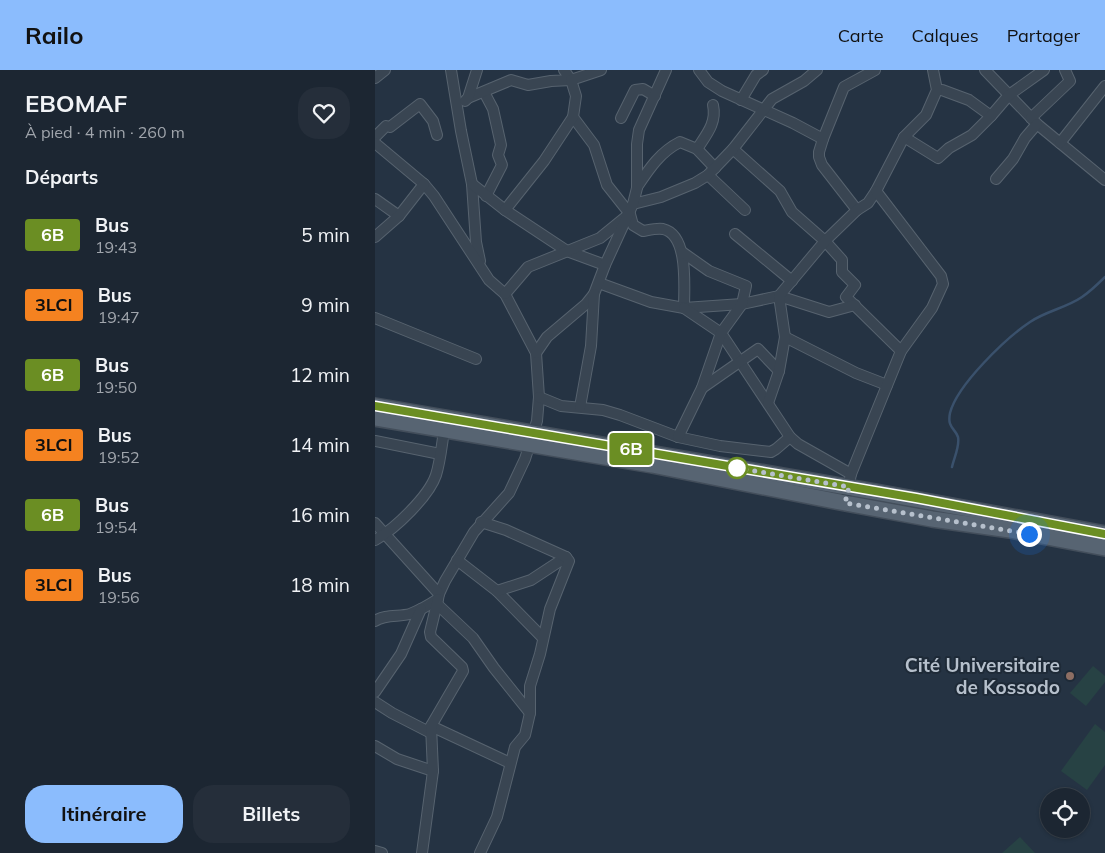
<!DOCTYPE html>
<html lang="fr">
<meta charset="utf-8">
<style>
:root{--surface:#1c2632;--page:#252e3a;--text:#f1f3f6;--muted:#a0a5ac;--line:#3a434d;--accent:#8bbcfd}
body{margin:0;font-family:Mulish,sans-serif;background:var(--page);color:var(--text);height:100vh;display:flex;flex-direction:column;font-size:19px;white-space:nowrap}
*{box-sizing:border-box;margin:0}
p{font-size:16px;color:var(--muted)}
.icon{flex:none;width:28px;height:28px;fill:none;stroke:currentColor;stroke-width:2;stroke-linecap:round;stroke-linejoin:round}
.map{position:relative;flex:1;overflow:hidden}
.side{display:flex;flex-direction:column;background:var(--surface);width:375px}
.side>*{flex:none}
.badge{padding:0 10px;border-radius:4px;font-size:18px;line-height:32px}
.tools{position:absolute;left:665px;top:718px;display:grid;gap:10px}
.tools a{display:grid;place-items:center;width:50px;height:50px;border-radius:50%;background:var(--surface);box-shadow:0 1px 4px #0004,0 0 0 1px var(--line);font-size:25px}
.you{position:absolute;width:25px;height:25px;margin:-12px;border:4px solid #fff;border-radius:50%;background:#1a73e8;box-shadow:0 0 0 8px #1a73e833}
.map>.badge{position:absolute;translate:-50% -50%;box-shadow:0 0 0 2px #fff}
h2{padding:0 25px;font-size:19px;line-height:45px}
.round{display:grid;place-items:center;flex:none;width:52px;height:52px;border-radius:20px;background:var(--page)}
.headline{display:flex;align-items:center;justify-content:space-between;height:85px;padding:0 25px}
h1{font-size:24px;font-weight:700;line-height:38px}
.action{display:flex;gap:10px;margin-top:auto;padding:10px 25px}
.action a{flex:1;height:58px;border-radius:20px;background:var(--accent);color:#111;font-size:20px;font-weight:700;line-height:58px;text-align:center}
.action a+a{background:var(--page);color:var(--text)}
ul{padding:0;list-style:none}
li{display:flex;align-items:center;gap:15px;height:70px;padding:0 25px}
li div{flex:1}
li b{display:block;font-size:19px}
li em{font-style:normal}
li .badge{min-width:55px;font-weight:700;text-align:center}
header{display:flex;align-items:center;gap:30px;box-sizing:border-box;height:70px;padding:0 25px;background:var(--accent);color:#111}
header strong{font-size:24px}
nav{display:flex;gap:28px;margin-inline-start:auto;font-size:18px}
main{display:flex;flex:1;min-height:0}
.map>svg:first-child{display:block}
.green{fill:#274244}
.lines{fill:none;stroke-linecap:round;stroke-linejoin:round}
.stream{stroke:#3a516c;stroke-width:2.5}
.minor-casing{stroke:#57636f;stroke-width:12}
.primary-casing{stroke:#434e5b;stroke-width:18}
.minor{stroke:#394552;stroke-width:10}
.primary{stroke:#576472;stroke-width:15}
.line-casing{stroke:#fff;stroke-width:11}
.line{stroke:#6b8e23;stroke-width:8}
.walk{stroke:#b6c0cc;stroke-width:5;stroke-dasharray:0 9}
.stop-dot{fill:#fff;stroke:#6b8e23;stroke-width:2.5}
.education-dot{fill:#8d6e63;stroke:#1e2a37;stroke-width:2}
.labels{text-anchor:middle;stroke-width:4;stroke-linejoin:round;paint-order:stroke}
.poi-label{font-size:19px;font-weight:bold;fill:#b6c0cc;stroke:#1e2a37;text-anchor:end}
</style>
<header>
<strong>Railo</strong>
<nav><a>Carte</a><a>Calques</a><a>Partager</a></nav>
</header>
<main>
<section class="side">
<div class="headline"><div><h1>EBOMAF</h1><p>À pied · 4 min · 260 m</p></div><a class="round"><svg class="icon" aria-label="heart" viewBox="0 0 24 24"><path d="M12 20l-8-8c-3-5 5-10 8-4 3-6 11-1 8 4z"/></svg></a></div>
<h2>Départs</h2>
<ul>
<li><span class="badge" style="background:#6b8e23;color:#fff">6B</span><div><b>Bus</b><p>19:43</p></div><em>5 min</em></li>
<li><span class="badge" style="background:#f58220;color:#111">3LCI</span><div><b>Bus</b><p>19:47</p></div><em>9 min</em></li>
<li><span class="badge" style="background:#6b8e23;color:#fff">6B</span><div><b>Bus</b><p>19:50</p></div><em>12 min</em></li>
<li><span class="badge" style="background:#f58220;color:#111">3LCI</span><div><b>Bus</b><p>19:52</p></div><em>14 min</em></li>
<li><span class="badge" style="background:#6b8e23;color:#fff">6B</span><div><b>Bus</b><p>19:54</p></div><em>16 min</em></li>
<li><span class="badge" style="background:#f58220;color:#111">3LCI</span><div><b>Bus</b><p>19:56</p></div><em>18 min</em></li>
</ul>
<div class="action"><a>Itinéraire</a><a>Billets</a></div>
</section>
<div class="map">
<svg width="730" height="783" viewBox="0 0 730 783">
<rect width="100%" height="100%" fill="#253343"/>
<g class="green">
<path d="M718,596l12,10v6l-19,24 -16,-13z"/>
<path d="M720,654l10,8v33l-18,25 -26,-19z"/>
<path d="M645,767l15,16h-33z"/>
</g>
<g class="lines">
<path class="stream" d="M577,397c2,-9 8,-21 6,-30 -3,-9 -11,-9 -8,-24 7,-28 56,-75 80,-91 16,-11 36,-14 52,-25 9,-6 16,-13 23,-20"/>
<g class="minor-casing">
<g id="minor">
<path d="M76,0l10,61 11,53 4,58 4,19"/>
<path d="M324,0l9,12 14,9 71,32 30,16"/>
<path d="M610,0l52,54 68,56"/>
<path d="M0,8l10,-8"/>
<path d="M562,20h5l27,10 22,16"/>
<path d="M109,22l9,17 8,36 -3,10 4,10 -16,31"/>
<path d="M93,28l43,-18 17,5 23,-4 20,-1 -7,-10"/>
<path d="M366,30l15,-25 7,-5"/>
<path d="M90,31l3,-3 9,-28"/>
<path d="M198,47l21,28 13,40 23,29 3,11 10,6c6,-1 14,-3 20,-2 26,6 21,58 21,79"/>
<path d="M246,48l14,-28 8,-1 12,7"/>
<path d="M656,48l39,-37 -5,-11"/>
<path d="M0,67l11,-11 4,1 30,-23 13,17 4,14"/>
<path d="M529,67l34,21 11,-10 23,-13 19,-19 18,-21 35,-25"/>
<path d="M0,73l49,41 10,12 55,84 16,14 31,59 3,44 -2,24 -12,38 -16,34 -35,39 -29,49 -6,13 -1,5c-9,6 -18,11 -28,15 -11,3 -25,0 -35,7"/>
<path d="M685,73l45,-57"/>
<path d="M322,79c9,-14 20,-26 16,-44"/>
<path d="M358,79l47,42 12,21 33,29 17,19v12l13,13 -9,12 55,54"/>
<path d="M333,105l37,35"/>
<path d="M621,109l17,-20 12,-21 12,-14"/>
<path d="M97,114l33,26 62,41 38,14"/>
<path d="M262,117c12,-18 23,-35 43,-45l17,7 18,19"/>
<path d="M0,129l24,17"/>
<path d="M258,134l28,-7 34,-14 13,-8 25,-26 39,-50 32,-18 13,-11"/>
<path d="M130,140l39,-49 29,-44 3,-21 -5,-16 30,-10"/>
<path d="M482,140l-35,-45 -3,-8v-5l4,-13 21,-52 31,-17"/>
<path d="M360,164l57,47"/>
<path d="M0,167l24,-21 25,-32"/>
<path d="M224,213l52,19 33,6 58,-4 37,-8 50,16 26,-7"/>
<path d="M130,224l23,-27 72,-29 27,-22"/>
<path d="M309,238l37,25 69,104 8,7 53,30"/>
<path d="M0,248l101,41"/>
<path d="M410,267l71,36 31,12"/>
<path d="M161,283l11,-16 39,-33 8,-10 11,-29 28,-61 4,-16v-44l2,-14 27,-60"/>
<path d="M327,318l56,-39 21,22"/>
<path d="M164,327l22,9 42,4 17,5 58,22 42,9 51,6 5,-3 14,-12"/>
<path d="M393,333l11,-32 6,-34 -6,-41 46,-55 32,-31 11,-7 8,-12 28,-54 22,-22 11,-25 -4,-20"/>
<path d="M205,337l11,-61 3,-52"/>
<path d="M303,367l24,-49 19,-55 21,-29 4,-18 -37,-15 -27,-19"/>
<path d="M0,371l65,13"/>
<path d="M470,433l6,-29 50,-123 31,-43 11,-24 -2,-8 -65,-85"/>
<path d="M0,453l64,71"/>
<path d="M0,470c20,-11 54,-44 61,-65 5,-16 6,-34 9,-50"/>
<path d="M82,490l40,31 46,47"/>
<path d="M122,521l34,-11 35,-23"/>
<path d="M62,534l36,34 21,30 36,45"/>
<path d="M0,622l26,-38 20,-45"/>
<path d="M0,632l17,11 39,20"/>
<path d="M56,656l79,37"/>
<path d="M0,676l22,13 36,12"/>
<path d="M0,781l7,2"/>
<path d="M47,783l11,-82 -2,-45 32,-55 -1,-4 -31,-30 -1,-5 8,-33"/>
<path d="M105,783l17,-36 18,-70 10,-12 5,-22v-27l10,-32 10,-45 19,-48 -3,-4 -60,-27 -25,-8"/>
</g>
</g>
<g class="primary-casing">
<g id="primary">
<path d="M0,336l501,86 229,42"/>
<path d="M0,348l277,47 193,38 87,16 78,11 95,18"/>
</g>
</g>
<use href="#minor" class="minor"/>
<use href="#primary" class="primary"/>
</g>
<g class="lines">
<g class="line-casing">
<path id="line" d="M0,336l541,92 189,36"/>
</g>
<use href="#line" class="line"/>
<path class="walk" d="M362,398l112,19 -4,16 184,31"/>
</g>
<circle class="stop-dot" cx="362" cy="398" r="10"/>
<circle class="education-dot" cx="695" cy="606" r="5"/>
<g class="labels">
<g class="poi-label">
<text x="685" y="602">Cité Universitaire<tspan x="685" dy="22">de Kossodo</tspan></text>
</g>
</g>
</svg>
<div class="tools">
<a><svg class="icon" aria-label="locate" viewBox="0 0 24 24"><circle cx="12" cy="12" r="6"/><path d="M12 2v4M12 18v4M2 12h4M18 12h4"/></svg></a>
</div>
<div class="you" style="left:654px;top:464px"></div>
<b class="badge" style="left:256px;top:379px;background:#6b8e23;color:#fff">6B</b>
</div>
</main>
